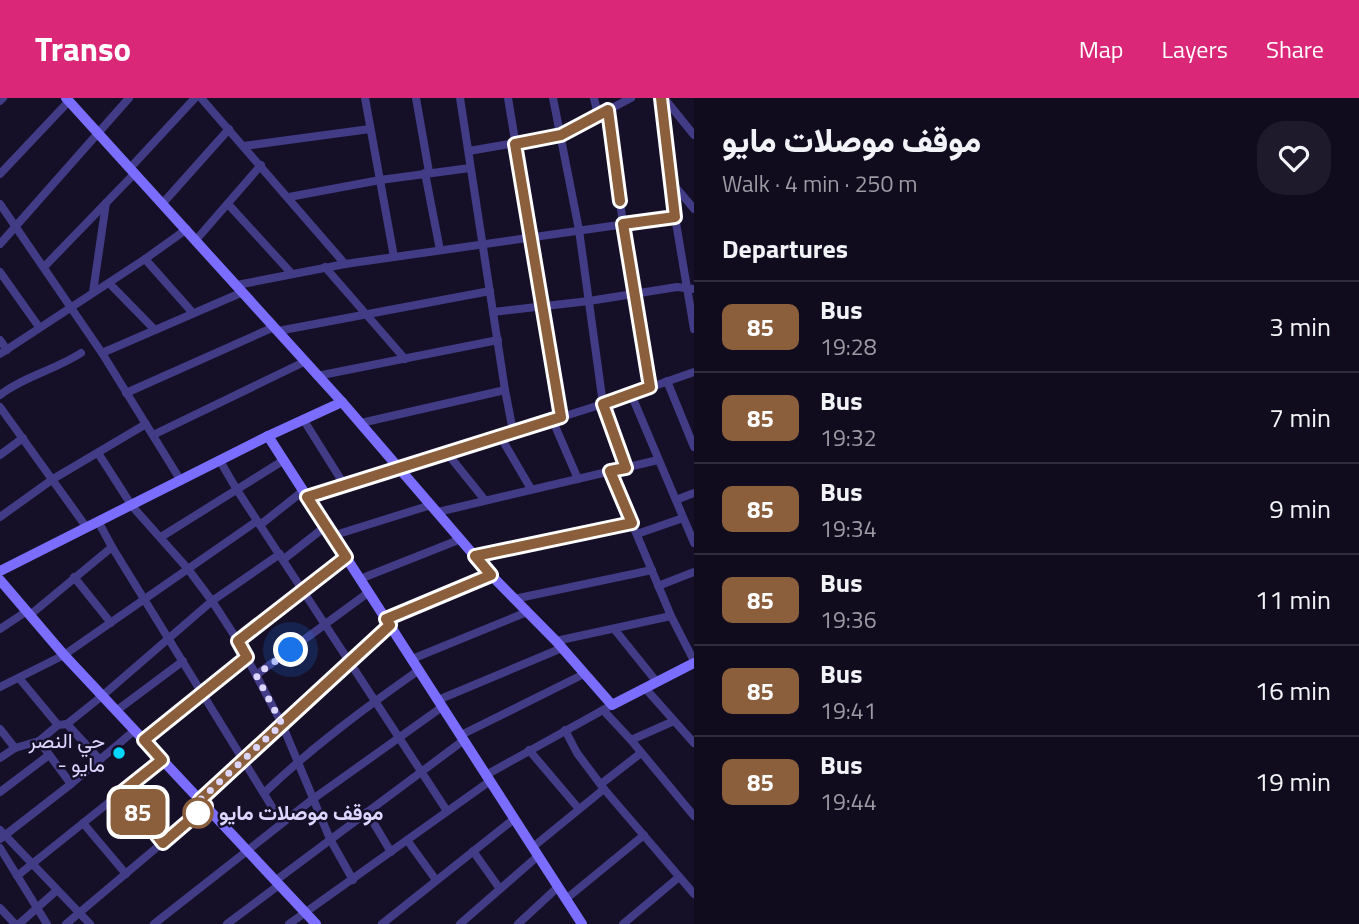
<!DOCTYPE html>
<meta charset="utf-8">
<style>
:root{--surface:#100c1e;--page:#1e1a2b;--text:#f1f3f6;--muted:#9c9ba4;--line:#302c3c;--accent:#db2777}
body{margin:0;font-family:"Titillium Web",Vazirmatn,sans-serif;background:var(--page);color:var(--text);height:100vh;display:flex;flex-direction:column;font-size:26px;white-space:nowrap}
*{box-sizing:border-box;margin:0}
p{font-size:23px;color:var(--muted)}
.icon{flex:none;width:38px;height:38px;fill:none;stroke:currentColor;stroke-width:2;stroke-linecap:round;stroke-linejoin:round}
.map{position:relative;flex:1;overflow:hidden}
.side{display:flex;flex-direction:column;background:var(--surface);width:665px}
.side>*{flex:none}
.badge{padding:0 14px;border-radius:10px;font-size:24px;line-height:46px}
.you{position:absolute;width:35px;height:35px;margin:-18px;border:5px solid #fff;border-radius:50%;background:#1a73e8;box-shadow:0 0 0 10px #1a73e833}
.map>.badge{position:absolute;translate:-50% -50%;box-shadow:0 0 0 4px #fff}
h2{padding:0 28px;font-size:26px;line-height:63px}
.round{display:grid;place-items:center;flex:none;width:74px;height:74px;border-radius:28px;background:var(--page)}
.overview{display:flex;align-items:center;justify-content:space-between;height:119px;padding:0 28px}
h1{font-size:33px;font-weight:800;line-height:52px}
ul{padding:0;list-style:none}
li{display:flex;align-items:center;gap:21px;height:91px;padding:0 28px;border-top:2px solid var(--line)}
li div{flex:1}
li b{display:block;font-size:26px}
li em{font-style:normal}
li .badge{min-width:77px;font-weight:700;text-align:center}
header{display:flex;align-items:center;gap:42px;box-sizing:border-box;height:98px;padding:0 35px;background:var(--accent);color:#fff}
header strong{font-size:33px}
nav{display:flex;gap:38px;margin-inline-start:auto;font-size:24px}
main{display:flex;flex:1;min-height:0}
.map>svg:first-child{display:block}
.lines{fill:none;stroke-linecap:round;stroke-linejoin:round}
.street{stroke:#423b86;stroke-width:8}
.secondary{stroke:#7a6dff;stroke-width:10}
.line-casing{stroke:#fff;stroke-width:16}
.line{stroke:#8b5e3c;stroke-width:10}
.walk{stroke:#ddd6ff;stroke-width:7;stroke-dasharray:0 12.6}
.poi-dot{fill:#02d7ff;stroke:#151028;stroke-width:2.5}
.stop-dot{fill:#fff;stroke:#8b5e3c;stroke-width:3.5}
.labels{text-anchor:middle;stroke-width:5;stroke-linejoin:round;paint-order:stroke}
.poi-label{font-size:21px;fill:#ddd6ff;stroke:#151028;text-anchor:end}
.stop-label{font-size:21px;font-weight:bold;fill:#ddd6ff;stroke:#151028;text-anchor:start}
</style>
<header>
<strong>Transo</strong>
<nav><a>Map</a><a>Layers</a><a>Share</a></nav>
</header>
<main>
<div class="map">
<svg width="694" height="826" viewBox="0 0 694 826">
<rect width="100%" height="100%" fill="#151028"/>
<g class="lines">
<g class="street">
<path d="M201,0l144,166"/>
<path d="M365,0l29,159"/>
<path d="M416,0l13,74"/>
<path d="M460,0l45,292 8,41"/>
<path d="M508,0l53,319"/>
<path d="M553,0l26,132 24,174 23,64"/>
<path d="M594,0l4,17"/>
<path d="M661,0l14,119 19,112"/>
<path d="M664,0l30,37"/>
<path d="M0,3l3,-3"/>
<path d="M608,12l15,114 27,163"/>
<path d="M244,48l126,-17"/>
<path d="M469,53l92,-16 70,-37"/>
<path d="M131,69l64,-69"/>
<path d="M425,75l15,77"/>
<path d="M0,76l69,-73"/>
<path d="M673,86l21,25"/>
<path d="M289,99l91,-17 90,-12"/>
<path d="M163,105l66,-74"/>
<path d="M0,106l102,149 79,128"/>
<path d="M228,106l64,70"/>
<path d="M196,142l65,-75"/>
<path d="M0,146l129,-146"/>
<path d="M145,161l47,53"/>
<path d="M44,169l91,-94"/>
<path d="M325,169l80,92"/>
<path d="M0,174l39,55"/>
<path d="M109,185l45,46"/>
<path d="M237,187l108,-21 330,-47"/>
<path d="M93,194l13,-89"/>
<path d="M493,214l96,-11 88,-14 17,2"/>
<path d="M278,233l212,-40"/>
<path d="M0,242l7,10"/>
<path d="M102,255l141,-61"/>
<path d="M0,256l145,-95 42,-30"/>
<path d="M317,278l181,-36"/>
<path d="M667,283l27,66"/>
<path d="M126,295l148,-66"/>
<path d="M631,296l63,149"/>
<path d="M0,297c25,-19 55,-25 81,-42"/>
<path d="M0,309l87,121"/>
<path d="M303,321l42,67"/>
<path d="M552,321l26,60"/>
<path d="M361,325l144,-33"/>
<path d="M153,337l151,-73"/>
<path d="M500,338l31,53"/>
<path d="M98,355l34,53 56,63 24,32 26,40 44,83 48,115 23,41"/>
<path d="M447,355l37,46"/>
<path d="M0,357l23,-17"/>
<path d="M220,363l17,29 210,321"/>
<path d="M610,373l61,145 23,45"/>
<path d="M307,399l296,-93 91,-32"/>
<path d="M676,402l18,-7"/>
<path d="M438,414l220,-52"/>
<path d="M0,419l53,-38 93,-55"/>
<path d="M99,425l13,24 170,276"/>
<path d="M260,427l43,-34"/>
<path d="M637,436l46,-16"/>
<path d="M332,438l99,-31"/>
<path d="M161,439l123,-77"/>
<path d="M475,458l157,-33"/>
<path d="M284,461l42,-33"/>
<path d="M74,479l37,46"/>
<path d="M360,481l101,-40"/>
<path d="M658,488l36,-14"/>
<path d="M514,501l138,-29"/>
<path d="M30,517l82,-68"/>
<path d="M386,521l105,-44"/>
<path d="M0,531l27,-18"/>
<path d="M615,532l41,51"/>
<path d="M238,543l108,-84"/>
<path d="M556,543l115,-25"/>
<path d="M412,561l115,-47"/>
<path d="M256,577l113,-83"/>
<path d="M19,580l39,47"/>
<path d="M0,589l64,-32 193,-134"/>
<path d="M645,590l49,55"/>
<path d="M438,602l124,-52"/>
<path d="M603,612l28,30 63,76"/>
<path d="M116,613l67,-50"/>
<path d="M67,626l33,36"/>
<path d="M0,631l15,19"/>
<path d="M565,632l12,23 27,36 90,105"/>
<path d="M461,637l123,-61"/>
<path d="M144,642l103,-82"/>
<path d="M631,642l43,-19"/>
<path d="M39,643l32,43"/>
<path d="M529,652l50,59"/>
<path d="M0,660l15,-10 24,-7 19,-16 9,-1 35,-28 110,-95 68,-47"/>
<path d="M486,677l126,-70"/>
<path d="M601,686l40,-31"/>
<path d="M0,694l49,-37"/>
<path d="M122,694l41,51"/>
<path d="M264,695c48,-46 101,-85 155,-123"/>
<path d="M199,702l191,-175"/>
<path d="M367,714l24,40"/>
<path d="M83,725l43,51"/>
<path d="M0,732l90,94"/>
<path d="M0,741l71,-55 64,-54"/>
<path d="M407,742l29,40"/>
<path d="M533,749l71,-58"/>
<path d="M0,750l47,76"/>
<path d="M473,753l27,38"/>
<path d="M17,778l145,-116"/>
<path d="M275,783l189,-141"/>
<path d="M566,801l78,-64"/>
<path d="M0,810l15,16"/>
<path d="M19,826l37,-33"/>
<path d="M66,826l140,-118"/>
<path d="M154,826l159,-125 129,-92"/>
<path d="M227,826l52,-39"/>
<path d="M289,826l201,-143"/>
<path d="M382,826l132,-105"/>
<path d="M460,826l78,-68"/>
<path d="M518,826l40,-37"/>
<path d="M623,826l56,-47"/>
</g>
<g class="secondary">
<path d="M66,0l276,304 149,173 65,66 56,64 82,-42"/>
<path d="M268,338l314,488"/>
<path d="M0,473l268,-135 74,-34"/>
<path d="M0,482l64,75 252,269"/>
</g>
</g>
<g class="lines">
<g class="line-casing">
<path id="line" d="M620,103l-12,-91 -47,25 -46,9 46,273 -254,80 39,60 -108,84 9,16 -103,83 18,20 -40,32 41,51 43,-37 -6,-6 190,-175 -4,-6 105,-44 -16,-19 157,-33 -22,-52 16,-3 -23,-64 47,-17 -27,-163 52,-7 -14,-119"/>
</g>
<use href="#line" class="line"/>
<path class="walk" d="M198,715l-7,5 15,-12 -6,-6 82,-76 -26,-49 35,-25"/>
</g>
<circle class="poi-dot" cx="119" cy="655" r="7"/>
<circle class="stop-dot" cx="198" cy="715" r="14"/>
<g class="labels">
<g class="poi-label">
<text x="105" y="650">حي النصر<tspan x="105" dy="24">- مايو</tspan></text>
</g>
<g class="stop-label">
<text x="219" y="722">موقف موصلات مايو</text>
</g>
</g>
</svg>
<div class="you" style="left:291px;top:552px"></div>
<b class="badge" style="left:138px;top:714px;background:#8b5e3c;color:#fff">85</b>
</div>
<section class="side">
<div class="overview"><div><h1>موقف موصلات مايو</h1><p>Walk · 4 min · 250 m</p></div><a class="round"><svg class="icon" aria-label="heart" viewBox="0 0 24 24"><path d="M12 20l-8-8c-3-5 5-10 8-4 3-6 11-1 8 4z"/></svg></a></div>
<h2>Departures</h2>
<ul>
<li><span class="badge" style="background:#8b5e3c;color:#fff">85</span><div><b>Bus</b><p>19:28</p></div><em>3 min</em></li>
<li><span class="badge" style="background:#8b5e3c;color:#fff">85</span><div><b>Bus</b><p>19:32</p></div><em>7 min</em></li>
<li><span class="badge" style="background:#8b5e3c;color:#fff">85</span><div><b>Bus</b><p>19:34</p></div><em>9 min</em></li>
<li><span class="badge" style="background:#8b5e3c;color:#fff">85</span><div><b>Bus</b><p>19:36</p></div><em>11 min</em></li>
<li><span class="badge" style="background:#8b5e3c;color:#fff">85</span><div><b>Bus</b><p>19:41</p></div><em>16 min</em></li>
<li><span class="badge" style="background:#8b5e3c;color:#fff">85</span><div><b>Bus</b><p>19:44</p></div><em>19 min</em></li>
</ul>
</section>
</main>
